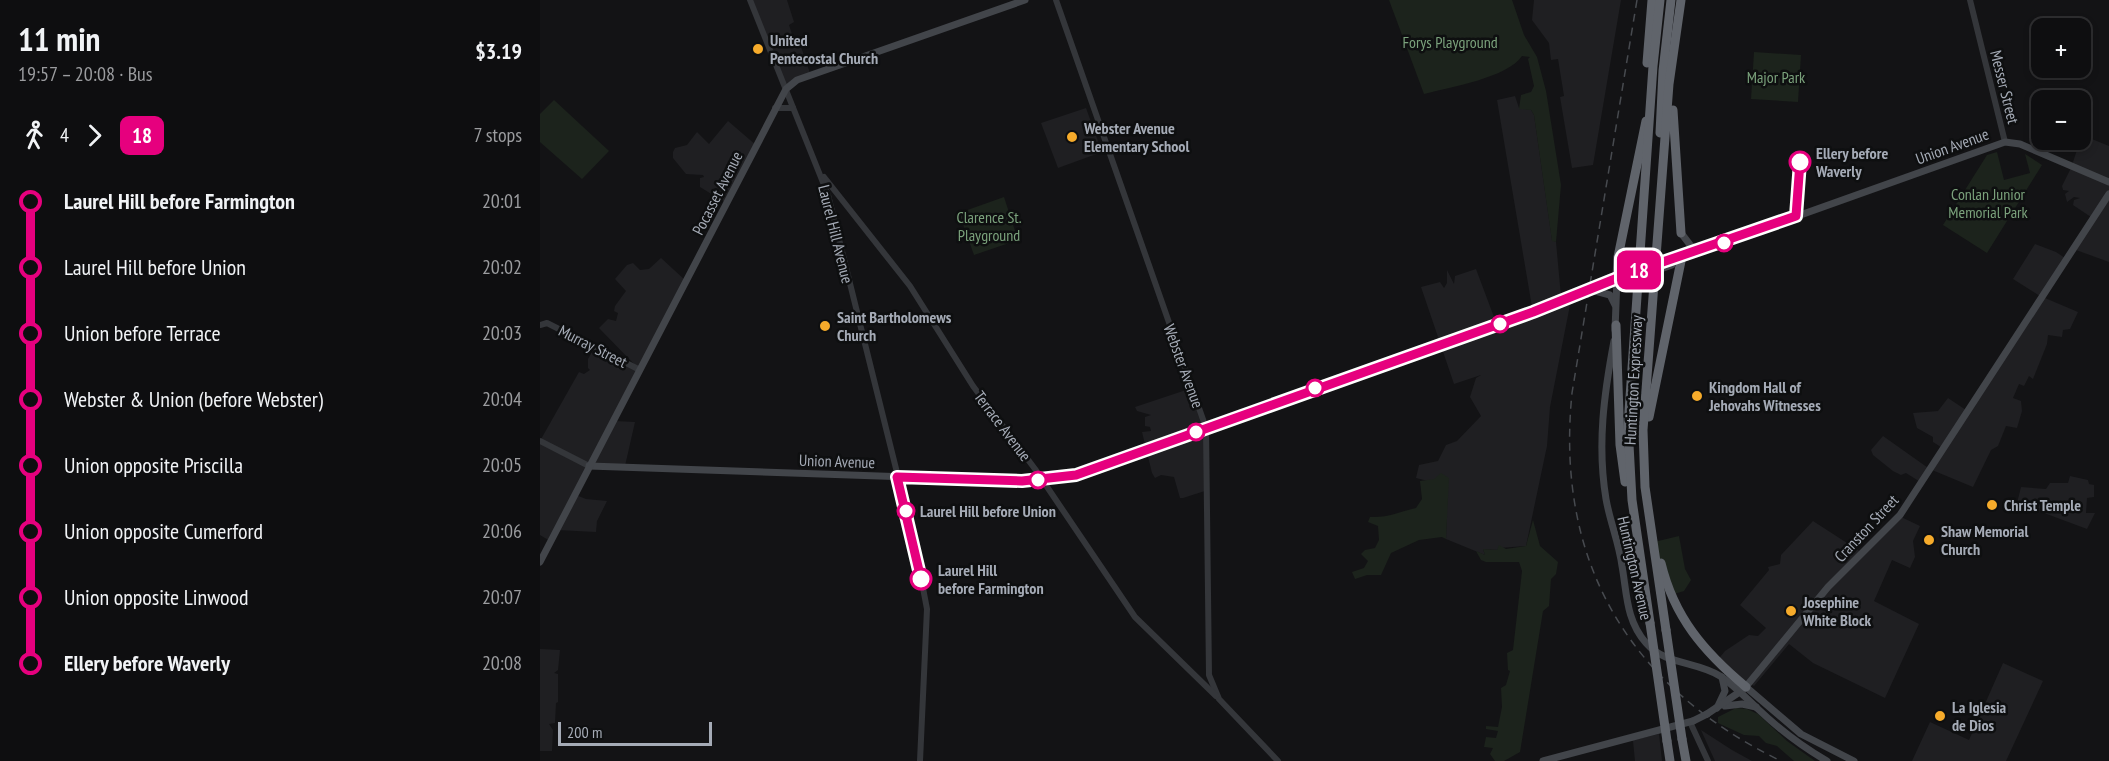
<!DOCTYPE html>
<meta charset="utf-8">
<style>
:root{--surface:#0e0e10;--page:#1c1c1e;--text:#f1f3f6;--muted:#9b9c9f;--line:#2e2e30}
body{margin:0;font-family:"PT Sans Narrow",sans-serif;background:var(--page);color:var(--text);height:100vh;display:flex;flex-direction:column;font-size:22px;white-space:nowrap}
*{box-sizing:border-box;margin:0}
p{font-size:20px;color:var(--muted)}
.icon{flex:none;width:33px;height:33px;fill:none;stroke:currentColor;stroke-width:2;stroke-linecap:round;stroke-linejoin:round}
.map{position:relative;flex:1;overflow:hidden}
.panel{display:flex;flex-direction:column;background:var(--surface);width:540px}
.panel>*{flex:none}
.badge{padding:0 12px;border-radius:9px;font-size:21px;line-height:39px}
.buttons{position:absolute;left:1491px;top:18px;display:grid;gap:12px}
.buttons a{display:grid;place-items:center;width:60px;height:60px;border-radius:12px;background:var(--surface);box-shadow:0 3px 9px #0003,0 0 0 2px var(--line);font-size:30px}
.scale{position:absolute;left:18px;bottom:15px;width:154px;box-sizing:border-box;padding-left:6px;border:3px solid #a5abb6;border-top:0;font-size:16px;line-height:21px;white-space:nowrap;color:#a5abb6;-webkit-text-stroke:4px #0e0f10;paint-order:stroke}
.map>.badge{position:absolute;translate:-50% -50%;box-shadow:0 0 0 3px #fff}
.legs{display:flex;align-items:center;gap:9px;height:66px;padding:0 18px;font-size:20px}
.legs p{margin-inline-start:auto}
.head{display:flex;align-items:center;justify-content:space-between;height:102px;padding:0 18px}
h1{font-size:33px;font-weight:700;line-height:45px}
ul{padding:0 18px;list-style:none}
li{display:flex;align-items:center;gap:21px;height:66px;font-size:22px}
li i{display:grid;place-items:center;width:9px;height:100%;margin:0 8px;background:currentColor}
li i::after{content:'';width:15px;height:15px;margin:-8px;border:4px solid;border-radius:50%;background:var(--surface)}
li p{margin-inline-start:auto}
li:first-child i{background:linear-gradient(#0000 50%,currentColor 0)}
li:last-child i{background:linear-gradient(currentColor 50%,#0000 0)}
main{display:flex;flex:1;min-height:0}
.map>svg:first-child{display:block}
.built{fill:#1f1f22}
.green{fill:#1c231c}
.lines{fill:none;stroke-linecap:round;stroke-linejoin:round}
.tertiary{stroke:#34363a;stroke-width:6}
.secondary{stroke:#42454a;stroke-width:7}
.motorway{stroke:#60646b;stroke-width:9}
.rail{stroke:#474a4f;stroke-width:1.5;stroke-dasharray:8 6;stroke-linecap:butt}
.secondary-bridge{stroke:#42454a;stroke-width:7}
.motorway-bridge{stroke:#60646b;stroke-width:9}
.line-1-casing{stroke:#fff;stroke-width:14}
.line-1{stroke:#e6007e;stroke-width:9}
.poi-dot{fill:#f6ab2b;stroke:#0e0f10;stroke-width:2}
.stop-1-dot{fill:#fff;stroke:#e6007e;stroke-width:3}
.labels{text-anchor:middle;stroke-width:5;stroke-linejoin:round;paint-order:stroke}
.poi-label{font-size:16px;font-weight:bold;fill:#a5abb6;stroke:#0e0f10;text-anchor:start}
.park-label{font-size:16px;fill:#7ba27c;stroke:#0e0f10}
.street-label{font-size:16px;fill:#a5abb6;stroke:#0e0f10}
.stop-label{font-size:16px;font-weight:bold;fill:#a5abb6;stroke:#0e0f10;text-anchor:start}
</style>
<main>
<section class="panel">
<div class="head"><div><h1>11 min</h1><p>19:57 – 20:08 · Bus</p></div><b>$3.19</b></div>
<div class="legs"><svg class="icon" aria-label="walk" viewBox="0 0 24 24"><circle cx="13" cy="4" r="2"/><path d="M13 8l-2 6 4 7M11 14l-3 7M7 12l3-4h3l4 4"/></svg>4<svg class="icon" aria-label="forward" viewBox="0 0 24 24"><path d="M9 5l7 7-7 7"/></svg><b class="badge" style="background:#e6007e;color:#fff">18</b><p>7 stops</p></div>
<ul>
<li><i style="color:#e6007e"></i><b>Laurel Hill before Farmington</b><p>20:01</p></li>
<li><i style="color:#e6007e"></i><span>Laurel Hill before Union</span><p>20:02</p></li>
<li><i style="color:#e6007e"></i><span>Union before Terrace</span><p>20:03</p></li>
<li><i style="color:#e6007e"></i><span>Webster &amp; Union (before Webster)</span><p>20:04</p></li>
<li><i style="color:#e6007e"></i><span>Union opposite Priscilla</span><p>20:05</p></li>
<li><i style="color:#e6007e"></i><span>Union opposite Cumerford</span><p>20:06</p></li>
<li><i style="color:#e6007e"></i><span>Union opposite Linwood</span><p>20:07</p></li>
<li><i style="color:#e6007e"></i><b>Ellery before Waverly</b><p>20:08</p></li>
</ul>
</section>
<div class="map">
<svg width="1569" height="761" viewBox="0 0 1569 761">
<rect width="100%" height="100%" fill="#131315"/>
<g class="built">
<path d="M209,0h38l7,22 -5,3 4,12 5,1 13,38 -13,5 -12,10z"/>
<path d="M994,0h87l-28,165 -21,3 -12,-71 4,-1 -6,-37 -7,1 -2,-17 -17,-23z"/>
<path d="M975,96l4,12 12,2 3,5 18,125 4,2 6,65 8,-2 -20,102 -3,39 -21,100 -27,2 -2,2 -14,-1 2,6 -39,-16 2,-61 -20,3 -12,-3 3,-13 19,-4 8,-16 11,-4 24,-25 -11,-19 6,-19 5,-3 -27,9 -33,-97 19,-5 4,6 3,-5v-13l7,14 1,-8 21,-7 21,56 36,-12 -36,-213z"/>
<path d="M546,108l16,44 -44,16 -17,-45z"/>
<path d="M188,121l29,25 -31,57 -26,-16v-9l4,-1 -1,-2 -17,-1 -13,-16v-6l2,-4 12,-3 10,-13 12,12z"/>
<path d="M1542,135l27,11v116l-33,-12 18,-31 -21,-14 1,-5 6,-2 -6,-1 -7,5 -2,-8 4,-3 -6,-1 -1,-4 9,-18z"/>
<path d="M1495,244l21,8 12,8 -23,38 33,14 -8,17 -7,1 -1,7 -14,-2 -1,9 -14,35 -4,-3 -5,10 -5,-2 -6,14 8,3 1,10 -5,17 -11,-2 -8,20 -7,4 -18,37 -41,-17 12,-21 -11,-7v-5l-16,-9 -4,-15 25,-2 10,-13 18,12 77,-112 -30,-19z"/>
<path d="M121,258l25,23 -71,140 20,1 -10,44 -36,-1 -13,30 10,4 21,2 -10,20 -1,11 -39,-2 -7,11 -10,-6v-94l39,-69 5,2 6,-4 -2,-2v-9l7,-12 40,18 -36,-37 9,-9 8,2 2,-8 -4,-2 1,-5 11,-15 -11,-12 12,-14 6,-2 7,7 9,-1z"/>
<path d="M652,388l14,38 2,64 -25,8h-3l-6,-21 -13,-2 -6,3 -3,-5 -10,-41 9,-1 -1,-4 -5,-1v-9l6,-2 -14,-4 -2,-4z"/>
<path d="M1343,436l48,34 -9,13 -16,-10 -5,2 -8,-4 -20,-16 -2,-5z"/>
<path d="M1530,476l18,4 1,4 5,1v12l-7,1 -1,15h9l-8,16 -70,-26 4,-16 25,2 4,-6h18z"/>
<path d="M1359,516l21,10 -7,15 2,16 -5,11 -18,-8 -18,41 45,23 -34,74 -72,-35 -24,-19 -35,42 -38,-24 9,-11 24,-16 9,1 8,-8 -26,-23 29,-35 -1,-3 12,-3 1,-9 32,-34 48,31z"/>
<path d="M0,649l20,1 -2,20 -4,3 4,1v28l-2,1 -1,20 -6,1 4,6 -1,21h-12z"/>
<path d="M1463,663l40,18 -37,80h-94l18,-39 39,18z"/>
<path d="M1161,730l31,20 20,11h-37z"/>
<path d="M1119,734l3,27h-27l-2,-20h-4z"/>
</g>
<g class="green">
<path d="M849,0h123l12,35 13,22 9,34 15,94 -5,57 -4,-1 -18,-126 -3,-5 -12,-1 2,-14 10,-3 3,-6 -6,-27 2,-2 -8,-1c-15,22 -72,31 -98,38z"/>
<path d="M1214,52l47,3 -3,47 -47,-3z"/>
<path d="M14,100l55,51 -27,28 -42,-37v-28z"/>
<path d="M1457,152l7,28 26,-7 -5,-19 17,11 -55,88 -44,-28 44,-70z"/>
<path d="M464,197l14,43 -44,15 -15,-42z"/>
<path d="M901,473l8,5 -3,61 -4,-2 -23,3 -28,13 -10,22h-14l-12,4 -3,-7 12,-4 4,-7 -7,-7 4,-4 10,-2 4,-8 -1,-14 -10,-4 2,-5c18,1 28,-5 46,-9l6,-9 -2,-18 14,-2z"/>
<path d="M993,520l7,26 18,16 -2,12 -5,5 -2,27 -6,5 -23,141 -16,9h-9l-5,-7 3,-6 -9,-1 2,-10 10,1 2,-7 -12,-2v-3l12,1 4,-20 -1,-19 5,-3 4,-14 -2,-1 -1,-17 6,-3 9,-79 -3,-9h-33l-5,-2 -5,-9 9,4 -2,-6 14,1 2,-5 7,4 20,-3z"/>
<path d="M1139,536l6,33 6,11 -7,11 -13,4 -17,-53z"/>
<path d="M1196,708l11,1 11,5 29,27 28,20h-21l-17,-15 -11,-3 -7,-7 -15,-1 -26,-12v-6z"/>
</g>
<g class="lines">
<g class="tertiary">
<path d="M210,0l78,195 86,346 13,68 -7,152"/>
<path d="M516,0l150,428 3,247 10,24 59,62"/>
<path d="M1430,0l35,142"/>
<path d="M235,108h18"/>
<path d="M284,177l86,109 63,100 62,83 100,148 81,79"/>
<path d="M0,325l7,-2 93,47"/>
<path d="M0,441l49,25"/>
<path d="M1150,722l18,39"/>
</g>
<g class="secondary">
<path d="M1141,233l10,13 8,3"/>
<path d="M1133,258l32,-9 300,-107 15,2 89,38"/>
<path d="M1055,288l24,-11"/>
<path d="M1055,291l15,4 5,10"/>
<path d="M1075,330l2,-52"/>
<path d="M1074,341c-10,53 -17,104 -8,158 4,23 13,44 16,67 5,28 4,54 24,77 19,22 50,18 74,33 14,9 26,22 38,33 21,20 43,37 69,52"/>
<path d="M49,466l433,15 54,-6 499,-179"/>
<path d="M0,562l246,-473 11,-9 228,-80"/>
<path d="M1206,687l55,47 53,27"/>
<path d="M1185,706l17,-2 14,3"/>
<path d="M1177,708l8,-17 -3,-14"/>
<path d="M1167,714l37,-25 84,-102 72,-72 209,-321"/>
<path d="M1003,761l150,-40"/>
</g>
<g class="motorway">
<path d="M1107,63l5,-63"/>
<path d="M1133,110l8,123"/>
<path d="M1120,133l3,-62 8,-71"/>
<path d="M1077,278l1,-21 28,-136"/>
<path d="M1076,325l4,120 5,37"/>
<path d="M1109,417l32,-156"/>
<path d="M1121,563c13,54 43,89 85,124"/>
<path d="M1110,623l-18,-123 -4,-74 25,-360 7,-66"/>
<path d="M1126,630l-21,-143 -2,-57 26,-346 12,-84"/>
<path d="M1142,739l4,22"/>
<path d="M1127,741l3,20"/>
</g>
<path class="rail" d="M1097,0l-65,393c-17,169 57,294 209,368"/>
<g class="secondary-bridge">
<path d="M1085,275l48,-17"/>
<path d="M1084,282l48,-17"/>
<path d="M1035,296l20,-8"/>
<path d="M1153,721l14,-7"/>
</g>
<g class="motorway-bridge">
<path d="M1110,623l17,118"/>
<path d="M1126,630l16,109"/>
</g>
</g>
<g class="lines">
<g class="line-1-casing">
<path id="line-1" d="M381,579l-24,-102 125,4 54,-6 457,-163 92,-37 171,-59 4,-54"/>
</g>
<use href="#line-1" class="line-1"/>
</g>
<g class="poi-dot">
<circle cx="218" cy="49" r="6"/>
<circle cx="532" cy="137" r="6"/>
<circle cx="285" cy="326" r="6"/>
<circle cx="1157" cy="396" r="6"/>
<circle cx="1452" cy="505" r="6"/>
<circle cx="1389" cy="540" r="6"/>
<circle cx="1251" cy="611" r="6"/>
<circle cx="1400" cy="716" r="6"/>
</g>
<g class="stop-1-dot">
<circle cx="1260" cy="162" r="10"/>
<circle cx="1184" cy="243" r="8"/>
<circle cx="960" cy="324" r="8"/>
<circle cx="775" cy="388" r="8"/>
<circle cx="656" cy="432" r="8"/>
<circle cx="498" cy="480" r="8"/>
<circle cx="366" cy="511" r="8"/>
<circle cx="381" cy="579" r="10"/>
</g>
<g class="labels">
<g class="poi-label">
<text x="230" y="46">United<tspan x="230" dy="18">Pentecostal Church</tspan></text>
<text x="544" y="134">Webster Avenue<tspan x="544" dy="18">Elementary School</tspan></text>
<text x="297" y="323">Saint Bartholomews<tspan x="297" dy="18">Church</tspan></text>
<text x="1169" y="393">Kingdom Hall of<tspan x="1169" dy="18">Jehovahs Witnesses</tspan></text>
<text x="1464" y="511">Christ Temple</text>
<text x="1401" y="537">Shaw Memorial<tspan x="1401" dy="18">Church</tspan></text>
<text x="1263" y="608">Josephine<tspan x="1263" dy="18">White Block</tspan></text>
<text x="1412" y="713">La Iglesia<tspan x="1412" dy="18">de Dios</tspan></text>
</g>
<g class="park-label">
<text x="910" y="48">Forys Playground</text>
<text x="1236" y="83">Major Park</text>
<text x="1448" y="200">Conlan Junior<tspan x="1448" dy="18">Memorial Park</tspan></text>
<text x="449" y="223">Clarence St.<tspan x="449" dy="18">Playground</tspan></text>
</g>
<g class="street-label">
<text transform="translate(1465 87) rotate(76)" y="6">Messer Street</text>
<text transform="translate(1412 146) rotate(-20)" y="6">Union Avenue</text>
<text transform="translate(177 193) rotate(-63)" y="6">Pocasset Avenue</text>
<text transform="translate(296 234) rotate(76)" y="6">Laurel Hill Avenue</text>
<text transform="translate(53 346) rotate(27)" y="6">Murray Street</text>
<text transform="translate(644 366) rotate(70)" y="6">Webster Avenue</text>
<text transform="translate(1093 380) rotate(-87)" y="6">Huntington Expressway</text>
<text transform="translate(463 426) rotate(53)" y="6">Terrace Avenue</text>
<text transform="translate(297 461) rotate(2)" y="6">Union Avenue</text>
<text transform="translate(1326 528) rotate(-47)" y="6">Cranston Street</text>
<text transform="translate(1095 568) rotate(77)" y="6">Huntington Avenue</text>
</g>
<g class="stop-label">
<text x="1276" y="159">Ellery before<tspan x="1276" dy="18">Waverly</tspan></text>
<text x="380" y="517">Laurel Hill before Union</text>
<text x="398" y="576">Laurel Hill<tspan x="398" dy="18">before Farmington</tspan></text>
</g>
</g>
</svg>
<div class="buttons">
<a>+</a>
<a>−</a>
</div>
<div class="scale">200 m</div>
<b class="badge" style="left:1099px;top:270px;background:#e6007e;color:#fff">18</b>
</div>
</main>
